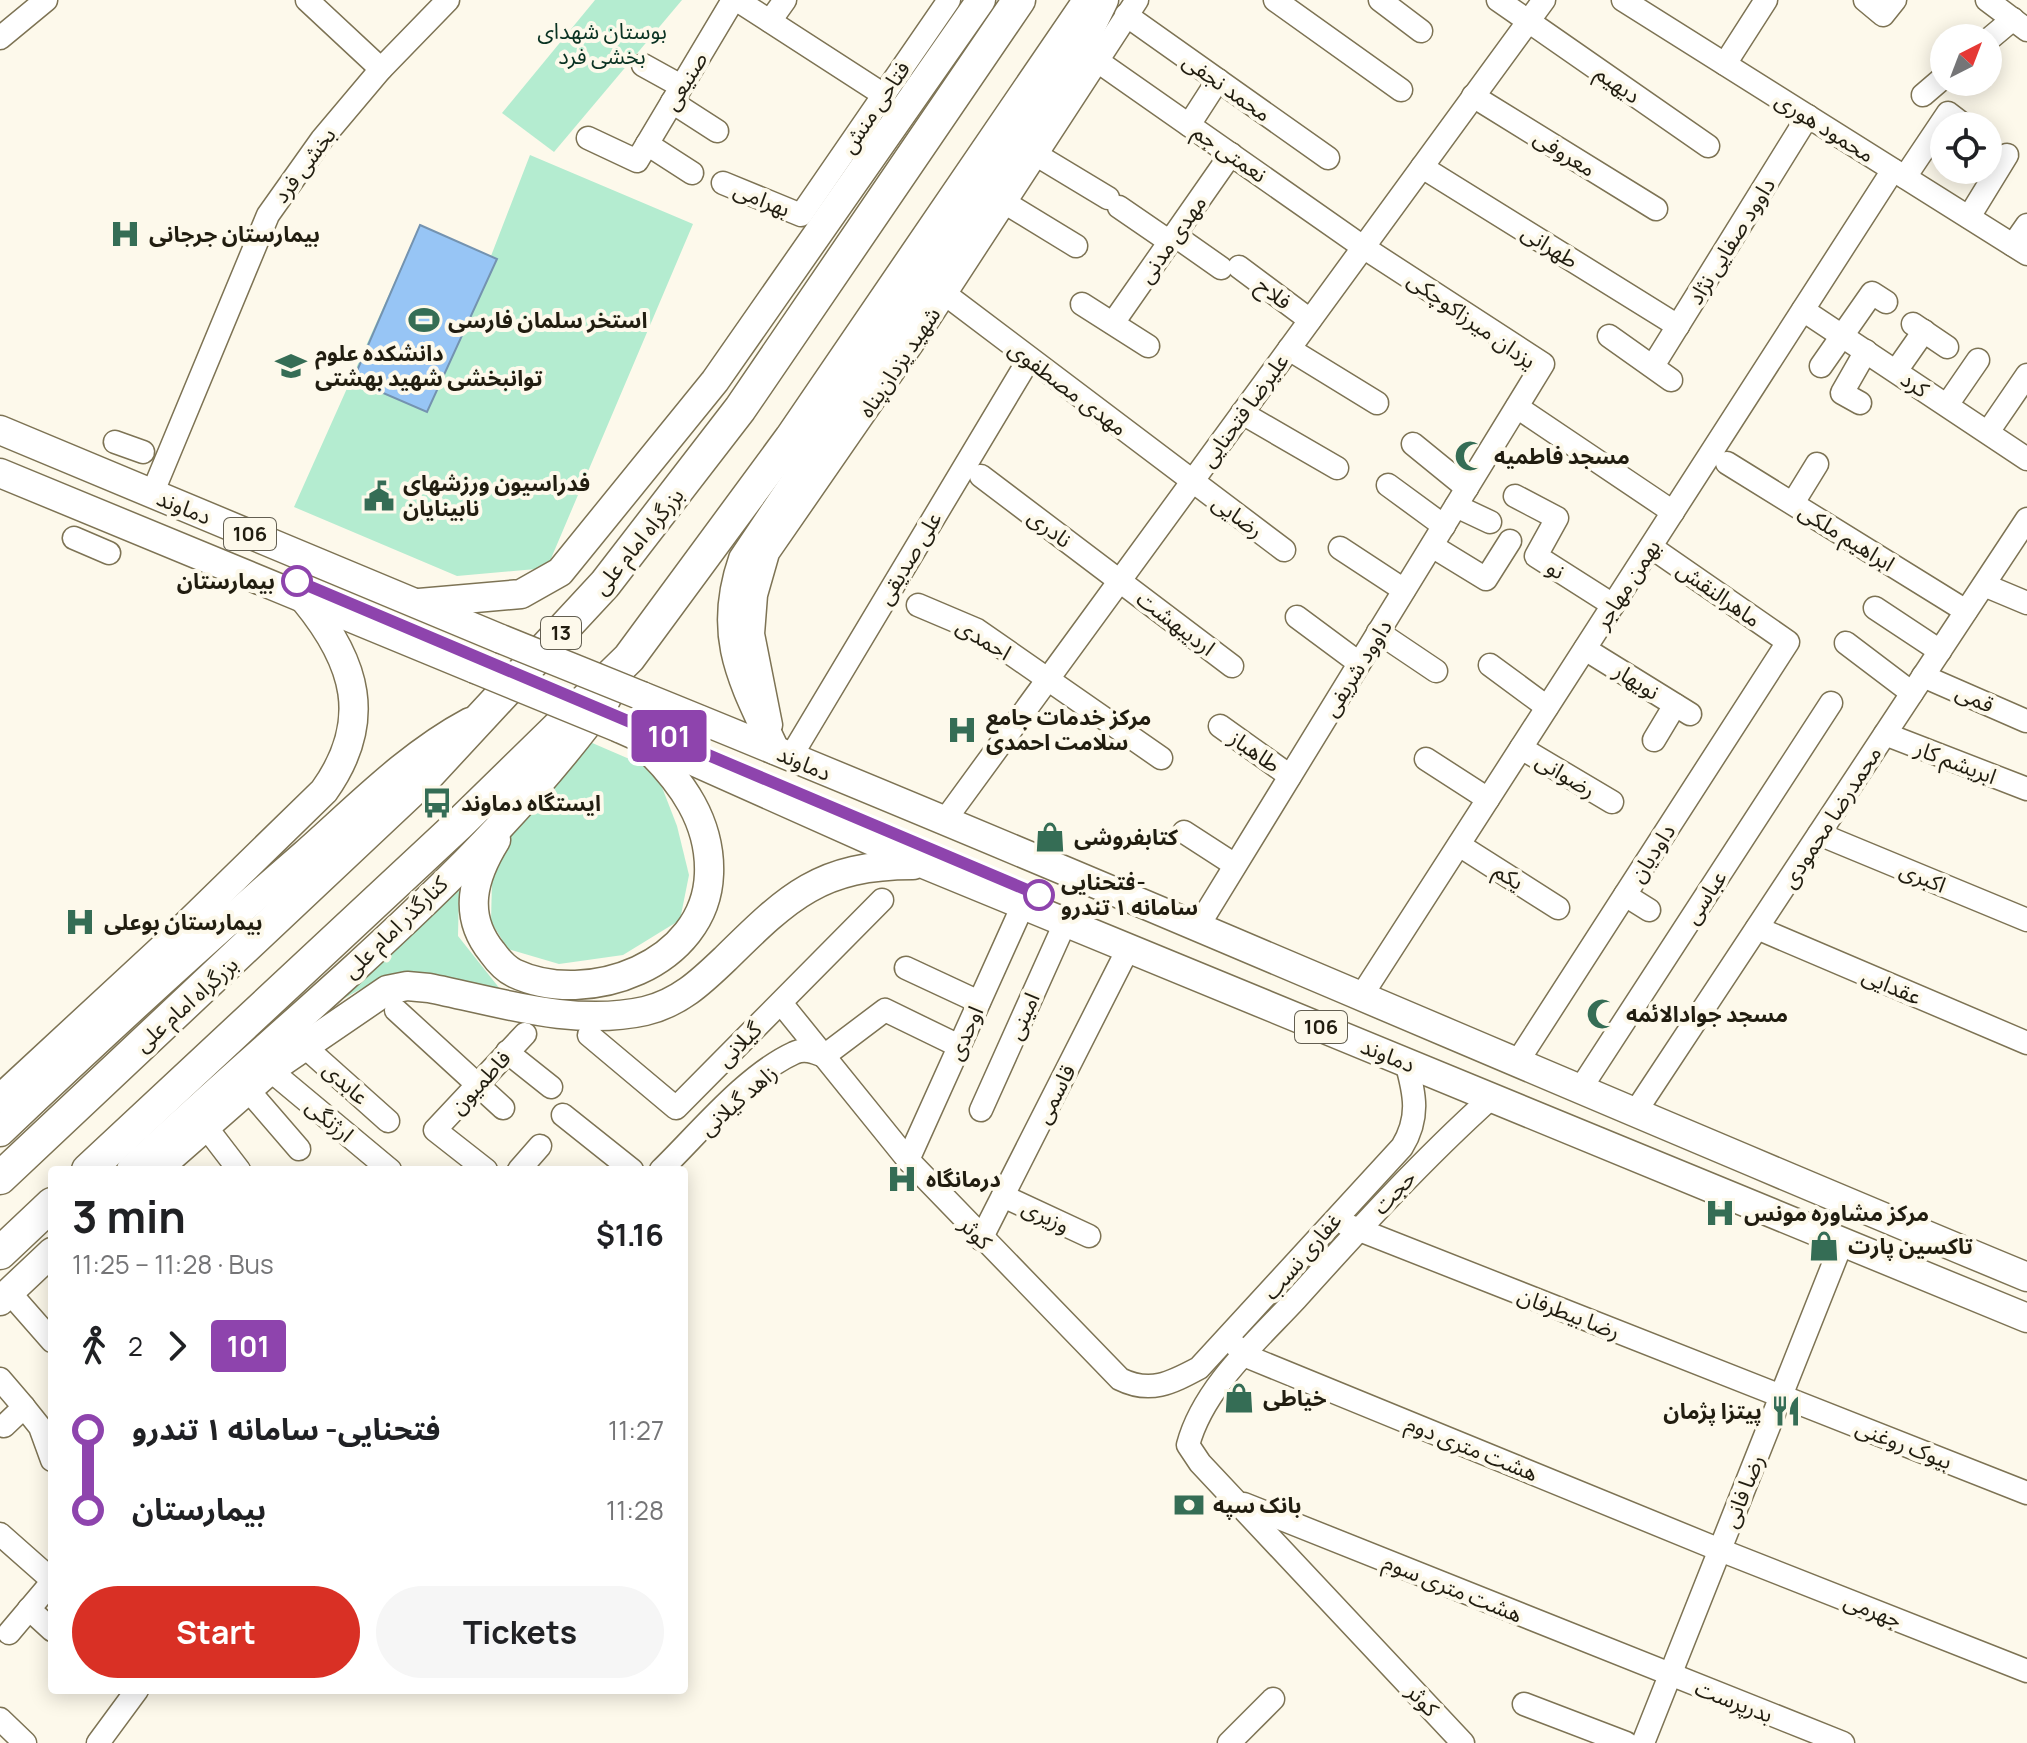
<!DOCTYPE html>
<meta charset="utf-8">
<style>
:root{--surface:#fff;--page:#f6f6f6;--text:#202124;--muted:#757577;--accent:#d93025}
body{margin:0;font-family:Manrope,"Noto Sans Arabic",sans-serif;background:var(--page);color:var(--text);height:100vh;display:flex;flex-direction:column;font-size:30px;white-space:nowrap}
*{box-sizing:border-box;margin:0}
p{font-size:26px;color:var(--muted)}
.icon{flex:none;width:44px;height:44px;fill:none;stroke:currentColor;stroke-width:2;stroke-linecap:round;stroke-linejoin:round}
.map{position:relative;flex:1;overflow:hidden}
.panel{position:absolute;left:48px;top:1166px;width:640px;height:528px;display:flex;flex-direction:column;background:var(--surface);border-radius:8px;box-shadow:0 4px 20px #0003}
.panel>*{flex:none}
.badge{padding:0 16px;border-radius:6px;font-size:28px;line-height:52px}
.needle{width:52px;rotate:42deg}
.buttons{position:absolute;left:1930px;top:24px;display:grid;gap:16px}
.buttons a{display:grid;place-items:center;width:72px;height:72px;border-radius:50%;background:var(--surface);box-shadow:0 4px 20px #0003;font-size:40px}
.map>.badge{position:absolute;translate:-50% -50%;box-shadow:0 0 0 4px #fff}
.legs{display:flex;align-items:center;gap:12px;height:88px;padding:0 24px;font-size:26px}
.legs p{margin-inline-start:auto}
.summary{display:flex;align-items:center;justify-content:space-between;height:136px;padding:0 24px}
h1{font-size:44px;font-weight:700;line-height:60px}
.button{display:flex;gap:16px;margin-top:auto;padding:16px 24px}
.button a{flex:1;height:92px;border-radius:48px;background:var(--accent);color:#fff;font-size:32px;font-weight:700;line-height:92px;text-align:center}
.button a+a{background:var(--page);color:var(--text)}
ul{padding:0 24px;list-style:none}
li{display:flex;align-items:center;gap:28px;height:80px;font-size:30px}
li i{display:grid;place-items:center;width:12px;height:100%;margin:0 10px;background:currentColor}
li i::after{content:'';width:20px;height:20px;margin:-10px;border:6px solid;border-radius:50%;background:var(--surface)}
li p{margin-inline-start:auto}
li:first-child i{background:linear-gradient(#0000 50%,currentColor 0)}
li:last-child i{background:linear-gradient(currentColor 50%,#0000 0)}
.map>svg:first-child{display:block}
.green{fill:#b4ecd0}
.water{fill:#97c5f5;stroke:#7493b0;stroke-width:2}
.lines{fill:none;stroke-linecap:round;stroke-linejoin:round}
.minor-casing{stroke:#7d7354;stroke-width:25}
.major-casing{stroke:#7d7354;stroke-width:31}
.highway-casing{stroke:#7d7354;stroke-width:35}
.minor{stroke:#fff;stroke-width:22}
.major{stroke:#fff;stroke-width:28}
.highway{stroke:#fff;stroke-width:32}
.major-bridge-casing{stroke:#7d7354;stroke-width:31;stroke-linecap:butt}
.major-bridge{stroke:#fff;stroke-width:28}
.line-1-casing{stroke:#fff;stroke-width:18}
.line-1{stroke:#8e44ad;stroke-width:12}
.stop-1-dot{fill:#fff;stroke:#8e44ad;stroke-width:4}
.labels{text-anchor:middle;stroke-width:8;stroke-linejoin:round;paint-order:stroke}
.shield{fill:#fdf9eb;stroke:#635f52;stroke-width:2}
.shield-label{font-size:20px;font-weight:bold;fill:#211d10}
.park-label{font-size:22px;fill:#093222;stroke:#fdf9eb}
.street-label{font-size:22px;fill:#211d10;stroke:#fdf9eb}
.poi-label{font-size:22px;font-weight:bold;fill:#211d10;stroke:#fdf9eb;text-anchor:start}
.stop-label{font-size:22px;font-weight:bold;fill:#211d10;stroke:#fdf9eb;text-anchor:end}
</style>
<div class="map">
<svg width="2027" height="1743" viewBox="0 0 2027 1743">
<rect width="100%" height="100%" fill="#fdf9eb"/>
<g class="green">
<path d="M595,0h87l-128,152 -52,-39z"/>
<path d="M530,155l163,69 -146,344 -90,8 -163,-69 126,-282 71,31z"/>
<path d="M583,739l58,25 19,18 17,44 12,49 -9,45 -57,35 -64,9 -51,-15 -17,-27 1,-42 13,-44z"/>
<path d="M459,890l-1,46 46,58c-78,-19 -100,-36 -173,13z"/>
</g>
<path class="water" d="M420,225l77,34 -70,153 -74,-32z"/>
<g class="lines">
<g class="minor-casing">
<g id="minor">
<path d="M307,0l74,69"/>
<path d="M737,0l147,95"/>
<path d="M1275,0l126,90"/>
<path d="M1380,0l41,31"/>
<path d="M1498,0l210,146"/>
<path d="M1623,0l404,254"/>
<path d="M1865,0l18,15 12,-15"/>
<path d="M1987,0l40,30"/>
<path d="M1126,15l202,143"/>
<path d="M770,21l15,-21"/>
<path d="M0,38l46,-38"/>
<path d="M1988,40l25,-21"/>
<path d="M1096,60l267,187 180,117 -346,564"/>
<path d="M1725,64l41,-64"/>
<path d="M643,65l38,21"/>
<path d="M1923,95l21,-18"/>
<path d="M1473,96l183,113"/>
<path d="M672,102l45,29"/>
<path d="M1189,125l29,-45"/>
<path d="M588,138l49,23 96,-161"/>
<path d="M647,144l45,29"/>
<path d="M1035,154l73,44"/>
<path d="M1422,167l256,159"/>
<path d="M1905,177l43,-64 17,13"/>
<path d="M723,183l78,32 148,-215"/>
<path d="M1004,202l72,44"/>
<path d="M1119,207l51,35"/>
<path d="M1969,217l38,-62"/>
<path d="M1174,235l47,33"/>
<path d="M2013,245l14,-20"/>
<path d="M1239,267l71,53"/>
<path d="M945,294l339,256"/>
<path d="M1082,304l66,42"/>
<path d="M1803,310l224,149"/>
<path d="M1113,323l118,-169"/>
<path d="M1913,324l34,23"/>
<path d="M1609,336l62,44"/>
<path d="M1289,349l88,54"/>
<path d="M1653,366l155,-250"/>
<path d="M1821,366l51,-73 14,9"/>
<path d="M1896,371l28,-40"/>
<path d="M1860,403l-18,-10 24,-42"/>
<path d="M1947,405l31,-45"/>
<path d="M1517,407l156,105"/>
<path d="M1242,413l95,55"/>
<path d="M1988,432l39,-57"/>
<path d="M115,442l28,10"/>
<path d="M1413,444l54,44"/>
<path d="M1727,463l239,148"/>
<path d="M981,476l251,190"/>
<path d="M1388,485l56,41"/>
<path d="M152,494l116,-279 54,-76 59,-70 67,-69"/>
<path d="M1515,496l42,22 -21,38 77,49"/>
<path d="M1793,503l24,-39"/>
<path d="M1456,506l34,16"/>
<path d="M74,538l35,15"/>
<path d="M1432,546l54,33 24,-38"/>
<path d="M1340,548l64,42"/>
<path d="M1984,585l43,18"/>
<path d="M918,605l59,25 184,128"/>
<path d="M1875,608l65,43"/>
<path d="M1297,617l62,46"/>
<path d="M1378,632l58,39"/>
<path d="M1846,643l66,50"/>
<path d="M1585,649l105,65"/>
<path d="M1490,665l57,42"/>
<path d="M1923,676l103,45"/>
<path d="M771,725l-18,-91 3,-39 12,-42 148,-214 221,-339"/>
<path d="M1220,726l70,50"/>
<path d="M1885,734l142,55"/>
<path d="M1654,740l21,-35"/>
<path d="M1521,748l91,54"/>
<path d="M790,758l239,-399"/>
<path d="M1426,759l62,40"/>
<path d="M945,820l599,-820"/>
<path d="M1184,832l51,33"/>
<path d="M1819,834l208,86"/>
<path d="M1459,845l99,63"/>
<path d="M1625,895l24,15"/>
<path d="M1757,928l270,115"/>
<path d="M906,968l73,34"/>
<path d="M1360,998l533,-828"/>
<path d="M781,1003l127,157 212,219c30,15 51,4 79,-11l203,-221c18,-29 13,-53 4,-85"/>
<path d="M396,1010l107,98"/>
<path d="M589,1035l87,73 206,-208"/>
<path d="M304,1046l84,75"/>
<path d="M507,1052l44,35"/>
<path d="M824,1056l61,-46 74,36"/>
<path d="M1516,1064l272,-422 -137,-95"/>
<path d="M270,1070l120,100"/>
<path d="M248,1090l51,59"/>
<path d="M1579,1091l252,-388"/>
<path d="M981,1110l84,-187"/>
<path d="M1634,1114l393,-595"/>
<path d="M563,1115l69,55"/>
<path d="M206,1127l33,43"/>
<path d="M908,1160l115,-255"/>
<path d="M486,1170l-51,-40 90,-96"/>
<path d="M519,1170l21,-24"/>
<path d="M661,1170c38,-37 85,-95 133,-117 10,-5 20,-1 30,3"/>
<path d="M1003,1196l86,40"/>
<path d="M1347,1225l680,268"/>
<path d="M981,1239l147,-290"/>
<path d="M9,1292l43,49"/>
<path d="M1237,1347l9,9 474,194 307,121"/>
<path d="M0,1379l24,28 -20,19"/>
<path d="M24,1407l16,20 12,33"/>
<path d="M1244,1504l599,239"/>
<path d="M0,1534l52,46"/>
<path d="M29,1609l23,21"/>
<path d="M9,1633l43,-51"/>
<path d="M1524,1704l102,39"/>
<path d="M0,1719l25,24"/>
<path d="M98,1743l39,-53"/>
<path d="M1229,1743l44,-44"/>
<path d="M1463,1743l-263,-280 -12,-18c15,-57 69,-104 108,-146 63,-70 126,-139 196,-202"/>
<path d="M1643,1743l200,-503"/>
</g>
</g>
<g class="major-casing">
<g id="major">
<path d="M0,430l501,209"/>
<path d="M0,473l475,196"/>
<path d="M419,603l102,-9 39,-22 155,-191 266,-381"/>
<path d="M642,696c464,188 922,389 1385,581"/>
<path d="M619,728l307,137 1101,453"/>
<path d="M775,750c-32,-69 -59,-113 -32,-191l213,-316 131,-208 17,-35"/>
<path d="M496,840c-23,37 -34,75 -4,112 5,7 14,17 22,21 74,35 192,-9 195,-99 2,-52 -27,-92 -63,-127"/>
<path d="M0,1099l163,-151 161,-157c50,-70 32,-129 -19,-191"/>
<path d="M0,1132c100,-95 201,-188 305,-278 52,-46 103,-99 165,-132"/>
<path d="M131,1170c160,-151 347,-294 476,-472"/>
<path d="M156,1170l114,-100 117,-80 20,-4 22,2c70,14 145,39 216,23 34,-8 56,-29 80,-52 63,-62 95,-94 188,-94"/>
<path d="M0,1301l52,-49"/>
</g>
</g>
<g class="highway-casing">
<g id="highway">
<path d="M88,1170l370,-345 171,-167 162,-220 299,-438"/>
<path d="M0,1178l424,-399 181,-195 135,-175 279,-409"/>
<path d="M0,1253l52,-49"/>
</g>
</g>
<use href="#minor" class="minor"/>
<use href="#major" class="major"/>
<use href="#highway" class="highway"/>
<g class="major-bridge-casing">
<g id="major-bridge">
<path d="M501,639l141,57"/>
<path d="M475,669l144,59"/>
</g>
</g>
<use href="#major-bridge" class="major-bridge"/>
</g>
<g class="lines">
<g class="line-1-casing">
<path id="line-1" d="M297,581l742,314"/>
</g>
<use href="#line-1" class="line-1"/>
</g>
<defs>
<g id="hospital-bare" transform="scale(2.4)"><path d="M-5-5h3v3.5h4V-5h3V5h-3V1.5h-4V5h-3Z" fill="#356d55" stroke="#fdf9eb" stroke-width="2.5" paint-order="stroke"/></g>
<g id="stadium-bare" transform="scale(2.4)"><path d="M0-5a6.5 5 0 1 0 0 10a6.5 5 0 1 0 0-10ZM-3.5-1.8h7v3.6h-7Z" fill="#356d55" stroke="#fdf9eb" stroke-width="2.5" paint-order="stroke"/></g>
<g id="university-bare" transform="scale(2.4)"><path d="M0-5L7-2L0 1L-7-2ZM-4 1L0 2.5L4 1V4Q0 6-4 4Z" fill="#356d55" stroke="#fdf9eb" stroke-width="2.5" paint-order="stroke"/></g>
<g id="mosque-bare" transform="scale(2.4)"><path d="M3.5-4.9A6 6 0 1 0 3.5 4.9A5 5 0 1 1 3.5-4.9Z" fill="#356d55" stroke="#fdf9eb" stroke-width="2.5" paint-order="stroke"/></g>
<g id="civic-bare" transform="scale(2.4)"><path d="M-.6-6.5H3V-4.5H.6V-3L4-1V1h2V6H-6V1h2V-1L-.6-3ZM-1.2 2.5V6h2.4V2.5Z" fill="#356d55" stroke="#fdf9eb" stroke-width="2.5" paint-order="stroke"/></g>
<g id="bus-bare" transform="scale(2.4)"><path d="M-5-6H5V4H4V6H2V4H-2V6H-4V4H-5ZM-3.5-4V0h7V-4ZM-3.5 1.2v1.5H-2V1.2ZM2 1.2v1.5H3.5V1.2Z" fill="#356d55" stroke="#fdf9eb" stroke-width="2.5" paint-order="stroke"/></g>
<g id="shop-bare" transform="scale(2.4)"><path d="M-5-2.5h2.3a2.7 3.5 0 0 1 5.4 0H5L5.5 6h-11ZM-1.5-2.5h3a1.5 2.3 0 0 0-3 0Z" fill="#356d55" stroke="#fdf9eb" stroke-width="2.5" paint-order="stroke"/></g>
<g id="restaurant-bare" transform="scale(2.4)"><path d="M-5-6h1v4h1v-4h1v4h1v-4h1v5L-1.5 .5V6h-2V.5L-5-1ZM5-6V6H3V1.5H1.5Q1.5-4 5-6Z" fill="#356d55" stroke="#fdf9eb" stroke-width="2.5" paint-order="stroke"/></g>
<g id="bank-bare" transform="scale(2.4)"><path d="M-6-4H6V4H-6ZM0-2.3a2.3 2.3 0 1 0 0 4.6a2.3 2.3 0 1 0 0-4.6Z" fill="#356d55" stroke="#fdf9eb" stroke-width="2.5" paint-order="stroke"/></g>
</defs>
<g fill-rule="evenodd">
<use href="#hospital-bare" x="125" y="234"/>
<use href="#stadium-bare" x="424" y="320"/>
<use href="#university-bare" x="291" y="366"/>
<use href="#mosque-bare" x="1470" y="456"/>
<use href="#civic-bare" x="379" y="496"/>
<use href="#hospital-bare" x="962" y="730"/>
<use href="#bus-bare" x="437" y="803"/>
<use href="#shop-bare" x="1050" y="837"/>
<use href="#hospital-bare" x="80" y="922"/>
<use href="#mosque-bare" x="1602" y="1014"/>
<use href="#hospital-bare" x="902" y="1179"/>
<use href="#hospital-bare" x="1720" y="1213"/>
<use href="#shop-bare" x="1824" y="1246"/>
<use href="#shop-bare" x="1239" y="1398"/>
<use href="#restaurant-bare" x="1786" y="1411"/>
<use href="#bank-bare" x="1189" y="1505"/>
</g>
<g class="stop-1-dot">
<circle cx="297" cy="581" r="14"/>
<circle cx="1039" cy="895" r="14"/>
</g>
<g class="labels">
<g class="shield">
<rect x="224" y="518" width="52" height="32" rx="6"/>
<rect x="541" y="617" width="40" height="32" rx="6"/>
<rect x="1295" y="1011" width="52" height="32" rx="6"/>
</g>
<g class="shield-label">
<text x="250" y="541">106</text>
<text x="561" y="640">13</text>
<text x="1321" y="1034">106</text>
</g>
<g class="park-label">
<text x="602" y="39">بوستان شهدای<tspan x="602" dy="25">بخشی فرد</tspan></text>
</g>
<g class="street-label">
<text transform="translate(685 81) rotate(-59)" y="8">صنیعی</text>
<text transform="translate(1618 84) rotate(35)" y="8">دیهیم</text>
<text transform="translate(1227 87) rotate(35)" y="8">محمد نجفی</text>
<text transform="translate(875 107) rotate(-56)" y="8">فتاحی منش</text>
<text transform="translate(1825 127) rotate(32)" y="8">محمود هوری</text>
<text transform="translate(1230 153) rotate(35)" y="8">نعمتی جم</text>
<text transform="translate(1565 153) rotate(32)" y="8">معروفی</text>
<text transform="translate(304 165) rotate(-53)" y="8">بخشی فرد</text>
<text transform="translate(762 199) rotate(22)" y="8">بهرامی</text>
<text transform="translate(1172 239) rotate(-55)" y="8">مهدی مدنی</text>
<text transform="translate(1731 241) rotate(-58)" y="8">داوود صفایی نژاد</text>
<text transform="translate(1550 246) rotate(32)" y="8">طهرانی</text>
<text transform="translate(1274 293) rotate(37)" y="8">فلاح</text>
<text transform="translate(1472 320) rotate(35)" y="8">یزدان میرزاکوچکی</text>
<text transform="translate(899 362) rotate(-56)" y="8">شهید یزدان‌پناه</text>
<text transform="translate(1915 384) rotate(34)" y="8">کرد</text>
<text transform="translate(1068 388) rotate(37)" y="8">مهدی مصطفوی</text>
<text transform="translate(1244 410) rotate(-54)" y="8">علیرضا فتحنایی</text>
<text transform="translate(184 507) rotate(22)" y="8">دماوند</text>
<text transform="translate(1238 516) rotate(36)" y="8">رضایی</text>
<text transform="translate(1050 528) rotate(37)" y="8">نادری</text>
<text transform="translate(1847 537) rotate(32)" y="8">ابراهیم ملکی</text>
<text transform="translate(638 541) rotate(-51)" y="8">بزرگراه امام علی</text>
<text transform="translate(909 558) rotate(-59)" y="8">علی صدیقی</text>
<text transform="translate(1556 569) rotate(32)" y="8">نو</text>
<text transform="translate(1627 584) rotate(-57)" y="8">بهمن مهاجر</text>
<text transform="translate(1719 594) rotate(35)" y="8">ماهرالنقش</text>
<text transform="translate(1176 623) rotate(37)" y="8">اردیبهشت</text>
<text transform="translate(984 639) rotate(31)" y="8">احمدی</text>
<text transform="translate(1357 668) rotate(-58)" y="8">داوود شریفی</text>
<text transform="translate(1637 681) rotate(32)" y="8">نویهار</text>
<text transform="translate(1975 698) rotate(24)" y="8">قمی</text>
<text transform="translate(1255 751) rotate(35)" y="8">طاهباز</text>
<text transform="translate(1956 762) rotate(21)" y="8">ابریشم کار</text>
<text transform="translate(804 763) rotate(23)" y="8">دماوند</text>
<text transform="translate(1566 775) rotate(31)" y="8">رضوانی</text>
<text transform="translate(1831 817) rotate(-57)" y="8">محمدرضا محمودی</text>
<text transform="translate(1652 853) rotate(-57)" y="8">داودیان</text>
<text transform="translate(1509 876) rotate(32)" y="8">یکم</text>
<text transform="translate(1923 877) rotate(22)" y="8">اکبری</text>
<text transform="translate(1705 897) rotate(-57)" y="8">عباسی</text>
<text transform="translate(395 927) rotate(-44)" y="8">کنارگذر امام علی</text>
<text transform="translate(1892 986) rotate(23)" y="8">عقدایی</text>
<text transform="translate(186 1004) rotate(-42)" y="8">بزرگراه امام علی</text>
<text transform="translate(1023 1016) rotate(-66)" y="8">امینی</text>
<text transform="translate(965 1033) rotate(-66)" y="8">اوحدی</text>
<text transform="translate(739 1044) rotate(-45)" y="8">گیلانی</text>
<text transform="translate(1388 1055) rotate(22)" y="8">دماوند</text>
<text transform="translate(480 1082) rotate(-47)" y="8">فاطمیون</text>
<text transform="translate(346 1083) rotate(42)" y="8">عابدی</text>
<text transform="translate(1055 1094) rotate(-63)" y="8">قاسمی</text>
<text transform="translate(738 1100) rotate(-41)" y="8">زاهد گیلانی</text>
<text transform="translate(330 1120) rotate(40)" y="8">ارژنگی</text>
<text transform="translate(1394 1192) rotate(-47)" y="8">حجت</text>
<text transform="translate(1046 1216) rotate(25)" y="8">وزیری</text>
<text transform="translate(976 1233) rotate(46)" y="8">کوثر</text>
<text transform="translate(1302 1256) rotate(-49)" y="8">غفاری نسب</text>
<text transform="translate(1569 1313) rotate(21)" y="8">رضا بیطرفان</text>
<text transform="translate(1904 1444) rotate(21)" y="8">بیوک روغنی</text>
<text transform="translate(1472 1448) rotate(22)" y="8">هشت متری دوم</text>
<text transform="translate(1743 1491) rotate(-68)" y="8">رضا فانی</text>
<text transform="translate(1453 1588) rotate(22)" y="8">هشت متری سوم</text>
<text transform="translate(1873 1610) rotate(21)" y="8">جهرمی</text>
<text transform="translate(1423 1700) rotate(47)" y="8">کوثر</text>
<text transform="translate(1734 1701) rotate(21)" y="8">بدرپرست</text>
</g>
<g class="poi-label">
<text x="149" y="242">بیمارستان جرجانی</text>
<text x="448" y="328">استخر سلمان فارسی</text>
<text x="315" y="361">دانشکده علوم<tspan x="315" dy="25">توانبخشی شهید بهشتی</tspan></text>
<text x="1494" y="464">مسجد فاطمیه</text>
<text x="403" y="491">فدراسیون ورزشهای<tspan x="403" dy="25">نابینایان</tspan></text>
<text x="986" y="725">مرکز خدمات جامع<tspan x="986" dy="25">سلامت احمدی</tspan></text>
<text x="461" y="811">ایستگاه دماوند</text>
<text x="1074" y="845">کتابفروشی</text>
<text x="104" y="930">بیمارستان بوعلی</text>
<text x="1626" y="1022">مسجد جوادالائمه</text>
<text x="926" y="1187">درمانگاه</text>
<text x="1744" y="1221">مرکز مشاوره مونس</text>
<text x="1848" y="1254">تاکسین پارت</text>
<text x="1263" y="1406">خیاطی</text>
<text x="1762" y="1419" text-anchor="end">پیتزا پژمان</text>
<text x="1213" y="1513">بانک سپه</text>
</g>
<g class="stop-label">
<text x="275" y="589">بیمارستان</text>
<text x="1061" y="890" text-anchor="start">فتحنایی-<tspan x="1061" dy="25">سامانه ۱ تندرو</tspan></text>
</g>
</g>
</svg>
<div class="buttons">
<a><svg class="needle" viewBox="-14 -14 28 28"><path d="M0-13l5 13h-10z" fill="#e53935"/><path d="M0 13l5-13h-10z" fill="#757577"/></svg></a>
<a><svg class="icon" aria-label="locate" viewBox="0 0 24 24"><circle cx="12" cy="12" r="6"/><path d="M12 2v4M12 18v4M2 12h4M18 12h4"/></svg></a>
</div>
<b class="badge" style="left:669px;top:736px;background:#8e44ad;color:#fff">101</b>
<section class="panel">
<div class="summary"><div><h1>3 min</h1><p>11:25 – 11:28 · Bus</p></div><b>$1.16</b></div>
<div class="legs"><svg class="icon" aria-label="walk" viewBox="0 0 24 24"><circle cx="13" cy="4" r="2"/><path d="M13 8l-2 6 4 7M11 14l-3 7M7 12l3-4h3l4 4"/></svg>2<svg class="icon" aria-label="forward" viewBox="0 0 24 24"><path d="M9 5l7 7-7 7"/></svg><b class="badge" style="background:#8e44ad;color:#fff">101</b></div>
<ul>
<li><i style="color:#8e44ad"></i><b>فتحنایی- سامانه ۱ تندرو</b><p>11:27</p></li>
<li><i style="color:#8e44ad"></i><b>بیمارستان</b><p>11:28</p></li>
</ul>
<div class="button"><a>Start</a><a>Tickets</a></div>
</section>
</div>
